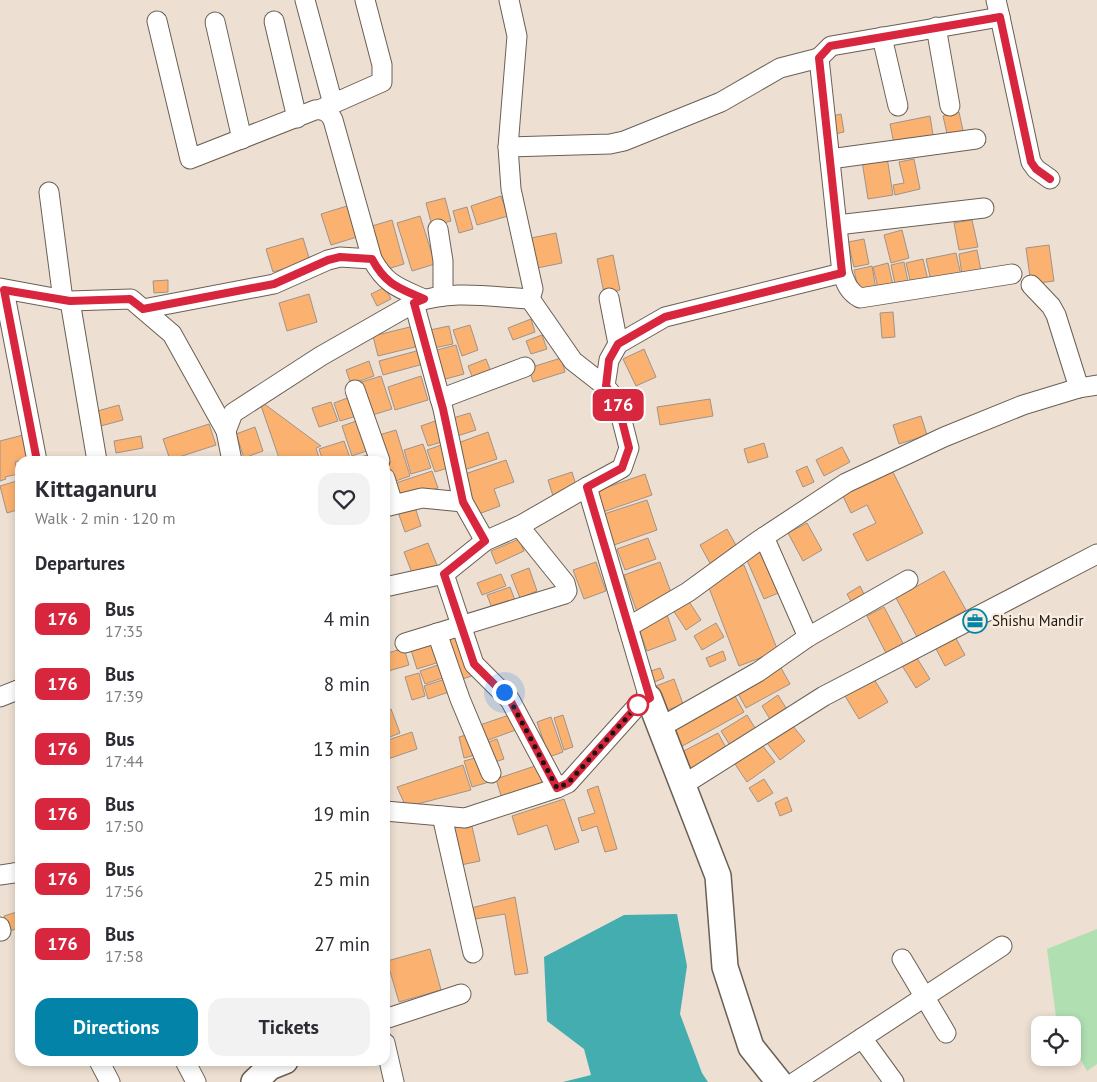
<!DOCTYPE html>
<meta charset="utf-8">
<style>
:root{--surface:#fff;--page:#f2f2f3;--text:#2b2b33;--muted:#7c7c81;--accent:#0283a7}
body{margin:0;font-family:"PT Sans",sans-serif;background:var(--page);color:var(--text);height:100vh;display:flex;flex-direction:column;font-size:19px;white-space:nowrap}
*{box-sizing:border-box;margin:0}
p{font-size:16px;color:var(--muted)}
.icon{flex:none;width:28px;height:28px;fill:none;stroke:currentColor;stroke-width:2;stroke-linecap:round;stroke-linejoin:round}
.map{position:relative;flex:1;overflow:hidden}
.drawer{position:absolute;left:15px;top:456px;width:375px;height:610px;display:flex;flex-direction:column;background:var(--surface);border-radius:15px;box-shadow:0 2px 8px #0003}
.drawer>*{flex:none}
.badge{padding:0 10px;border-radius:8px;font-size:18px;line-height:32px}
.fabs{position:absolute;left:1031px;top:1016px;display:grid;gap:10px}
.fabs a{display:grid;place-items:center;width:50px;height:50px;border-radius:10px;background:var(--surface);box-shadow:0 2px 8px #0003;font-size:25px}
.you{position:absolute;width:25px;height:25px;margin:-12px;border:4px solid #fff;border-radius:50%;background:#1a73e8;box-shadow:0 0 0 8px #1a73e833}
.map>.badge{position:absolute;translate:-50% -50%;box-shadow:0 0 0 2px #fff}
h2{padding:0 20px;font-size:19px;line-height:45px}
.round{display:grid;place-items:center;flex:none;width:52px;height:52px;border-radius:15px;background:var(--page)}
.overview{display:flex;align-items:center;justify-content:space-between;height:85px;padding:0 20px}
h1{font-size:24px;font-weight:700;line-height:38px}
.button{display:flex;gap:10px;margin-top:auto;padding:10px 20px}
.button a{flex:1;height:58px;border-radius:15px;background:var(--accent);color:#fff;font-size:20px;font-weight:700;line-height:58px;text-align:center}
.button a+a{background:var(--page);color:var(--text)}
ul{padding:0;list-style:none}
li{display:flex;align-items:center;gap:15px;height:65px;padding:0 20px}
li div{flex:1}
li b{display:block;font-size:19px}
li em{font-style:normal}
li .badge{min-width:55px;font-weight:700;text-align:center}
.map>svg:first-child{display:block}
.green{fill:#b0e0b2}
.water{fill:#44adaf}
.building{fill:#fbb170;stroke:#a09388}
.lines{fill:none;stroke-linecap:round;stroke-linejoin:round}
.minor-casing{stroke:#6a5f53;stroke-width:21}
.major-casing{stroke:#6a5f53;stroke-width:28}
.minor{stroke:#fff;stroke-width:19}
.major{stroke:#fff;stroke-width:25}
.line-casing{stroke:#fff;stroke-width:11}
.line{stroke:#d7263d;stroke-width:8}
.walk{stroke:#1b1712;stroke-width:5;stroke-dasharray:0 9}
.stop-dot{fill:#fff;stroke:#d7263d;stroke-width:2.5}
.labels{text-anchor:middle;stroke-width:4.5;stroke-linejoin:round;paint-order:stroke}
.poi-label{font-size:15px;fill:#1b1712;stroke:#faeddf;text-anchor:start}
</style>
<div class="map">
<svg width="1097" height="1082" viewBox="0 0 1097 1082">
<rect width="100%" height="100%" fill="#ede0d2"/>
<path class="green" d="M1097,929v135l-10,7 -14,-25 -1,-21h-12l-4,-8 -9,-68z"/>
<path class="water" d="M677,914l10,52 -7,48 22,59 6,9h-145l28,-7 -7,-26 -37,-28 -3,-64 80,-42z"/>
<g class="building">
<path d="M959,112l5,23 -16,3 -5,-22z"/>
<path d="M841,114l3,18 -9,2 -3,-18z"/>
<path d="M930,116l4,25 -39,8 -5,-25z"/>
<path d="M887,157l6,38 -25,4 -6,-38z"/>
<path d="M914,159l6,30 -25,6 -2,-10 11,-2 -5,-21z"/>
<path d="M501,196l7,20 -31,9 -6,-19z"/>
<path d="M445,198l6,23 -19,5 -6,-23z"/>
<path d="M347,206l10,31 -26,8 -10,-31z"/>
<path d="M467,207l6,22 -14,4 -6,-22z"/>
<path d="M420,216l15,48 -23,7 -15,-48z"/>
<path d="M392,220l12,44 -20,6 -12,-44z"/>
<path d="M972,220l6,27 -19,3 -5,-27z"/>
<path d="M902,230l7,28 -18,5 -7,-28z"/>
<path d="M556,233l6,30 -25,5 -6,-30z"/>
<path d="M303,238l7,23 -37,11 -7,-23z"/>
<path d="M864,239l5,25 -15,3 -6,-25z"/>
<path d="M1049,245l5,36 -23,3 -5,-36z"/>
<path d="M977,250l4,21 -19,4 -3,-21z"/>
<path d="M956,253l5,22 -30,6 -5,-22z"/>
<path d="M613,255l7,35 -16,3 -7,-34z"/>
<path d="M923,259l5,21 -17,4 -5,-21z"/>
<path d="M904,262l4,19 -13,3 -4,-19z"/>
<path d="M888,263l5,22 -15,3 -5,-21z"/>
<path d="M872,266l4,23 -17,3 -5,-22z"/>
<path d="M168,280v12l-14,1 -1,-12z"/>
<path d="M385,287l6,12 -14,7 -6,-12z"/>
<path d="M309,294l8,28 -30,9 -8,-28z"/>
<path d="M893,312l2,25 -13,1 -2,-25z"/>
<path d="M531,319l4,13 -22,8 -5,-12z"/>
<path d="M418,325l5,20 -45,11 -5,-20z"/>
<path d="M470,325l8,25 -16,6 -9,-26z"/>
<path d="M449,326l4,18 -19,4 -4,-18z"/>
<path d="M542,335l5,14 -16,5 -5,-13z"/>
<path d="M456,345l8,29 -22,6 -9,-29z"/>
<path d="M424,349l3,14 -44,12 -4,-14z"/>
<path d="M644,349l12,28 -20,9 -13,-27z"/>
<path d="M561,358l4,14 -32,10 -4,-14z"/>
<path d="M486,359l7,18 -18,7 -7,-18z"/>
<path d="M369,361l5,15 -23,8 -5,-14z"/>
<path d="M381,376l11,33 -26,8 -11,-33z"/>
<path d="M421,376l7,24 -33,10 -7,-23z"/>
<path d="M353,396l7,19 -20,6 -6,-18z"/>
<path d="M710,399l3,17 -53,9 -3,-18z"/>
<path d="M259,400l62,46 -5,2 4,13h-40z"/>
<path d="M331,402l7,19 -19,6 -7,-19z"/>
<path d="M119,405l4,15 -26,7 -3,-15z"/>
<path d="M470,413l6,17 -25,8 -5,-18z"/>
<path d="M921,416l6,19 -28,9 -6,-19z"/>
<path d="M365,418l10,30 -23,8 -10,-30z"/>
<path d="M438,420l7,21 -17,5 -7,-20z"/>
<path d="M209,424l7,21 -46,15 -7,-21z"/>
<path d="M255,427l8,24 -19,7 -8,-24z"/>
<path d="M396,430l14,46 -17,6 -14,-47z"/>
<path d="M488,432l9,27 -33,11 -9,-26z"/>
<path d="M23,435l6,23 -14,4 3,12 -13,3 1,2 -6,2v-40z"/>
<path d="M141,436l2,12 -27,5 -2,-12z"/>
<path d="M344,441l6,17 -9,3h-18l-4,-12z"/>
<path d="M764,443l4,14 -20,6 -4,-14z"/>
<path d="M423,444l8,24 -20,6 -7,-24z"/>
<path d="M444,444l7,23 -16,5 -8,-22z"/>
<path d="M842,447l8,15 -26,14 -8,-16z"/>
<path d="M376,453l3,8h-26l-1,-2z"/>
<path d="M506,460l8,22 -20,7 6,17 -24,9 -14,-40z"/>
<path d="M807,466l7,16 -11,5 -7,-16z"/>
<path d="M891,468l32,65 -56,28 -14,-27 23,-11 -9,-18 -16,8 -10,-21z"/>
<path d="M432,471l6,17 -36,12 -6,-17z"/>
<path d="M572,472l6,20 -24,7 -6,-19z"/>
<path d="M645,474l7,21 -49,17 -7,-21z"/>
<path d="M20,480v29l-13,4 -7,-27z"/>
<path d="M647,500l10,30 -43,15 -10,-31z"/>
<path d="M415,507l6,19 -16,6 -7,-20z"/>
<path d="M807,523l15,27 -19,11 -15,-28z"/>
<path d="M727,529l11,20 -27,16 -11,-20z"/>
<path d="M648,538l8,21 -31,11 -8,-21z"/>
<path d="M519,539l5,12 -28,13 -5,-13z"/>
<path d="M428,543l11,27 -25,8 -10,-26z"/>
<path d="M766,550l17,41 -19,8 -18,-41z"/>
<path d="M596,562l10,29 -22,8 -11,-29z"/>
<path d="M660,562l13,36 -36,14 -13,-37z"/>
<path d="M744,565l34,86 -39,15 -33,-86z"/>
<path d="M529,568l8,23 -17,7 -9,-23z"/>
<path d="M944,571l22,39 -49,27 -21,-39z"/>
<path d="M501,574l5,12 -24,9 -5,-12z"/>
<path d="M860,586l6,12 -13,7 -6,-11z"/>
<path d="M510,587l6,16 -23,8 -6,-16z"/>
<path d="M688,600l13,20 -15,10 -13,-20z"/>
<path d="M884,607l22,42 -18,8 -21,-41z"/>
<path d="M667,615l9,25 -29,11 -9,-25z"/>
<path d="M716,623l8,14 -22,13 -8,-14z"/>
<path d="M460,633l15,42 -16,5 -14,-42z"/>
<path d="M953,633l12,22 -20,11 -12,-23z"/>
<path d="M437,642l6,19 -26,8 -6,-19z"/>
<path d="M404,648l5,17 -24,7v-18z"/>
<path d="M723,651l3,9 -16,7 -4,-9z"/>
<path d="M915,655l15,24 -14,9 -15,-24z"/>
<path d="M444,663l4,13 -23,8 -5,-13z"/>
<path d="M780,666l10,18 -44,24 -10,-18z"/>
<path d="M660,668l4,10 -12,5 -4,-11z"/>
<path d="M419,673l6,23 -13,4 -7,-23z"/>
<path d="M451,677l4,13 -27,9 -4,-13z"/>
<path d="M674,679l9,25 -18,7 -9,-25z"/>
<path d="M874,679l14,23 -29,17 -14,-23z"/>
<path d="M731,689l13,23 -67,37 -12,-22z"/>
<path d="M778,695l11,18 -16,11 -11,-18z"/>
<path d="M391,709l9,24 -15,6v-28z"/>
<path d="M515,713l6,15 -38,14 -6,-16z"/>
<path d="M563,715l10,32 -9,3 -10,-32z"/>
<path d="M747,715l11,18 -25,17 -12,-19z"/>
<path d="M551,717l12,35 -14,5 -12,-35z"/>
<path d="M792,725l13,16 -25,19 -13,-17z"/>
<path d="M412,732l5,17 -32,11v-19z"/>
<path d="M473,733l6,21 -15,4 -5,-21z"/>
<path d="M718,733l12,22 -37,20 -13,-22z"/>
<path d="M497,739l7,20 -15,5 -6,-20z"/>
<path d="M762,745l13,17 -28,20 -12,-18z"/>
<path d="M482,756l7,26 -17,5 -8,-26z"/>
<path d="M463,765l8,25 -65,17 -9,-20z"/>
<path d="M538,765l6,21 -42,13 -6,-20z"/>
<path d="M764,779l9,14 -15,9 -9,-14z"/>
<path d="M598,786l19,63 -12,3 -8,-26 -15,5 -4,-13 17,-5 -8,-23z"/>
<path d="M787,797l5,14 -12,5 -5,-13z"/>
<path d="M564,799l15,43 -24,8 -8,-25 -29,10 -6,-19z"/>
<path d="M471,822l9,39 -24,5 -8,-38z"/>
<path d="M515,897l13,76 -13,2 -10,-61 -36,6 -2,-11z"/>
<path d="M20,911v17l-11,3 -5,-15z"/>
<path d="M430,949l11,41 -42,12 -12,-41z"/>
</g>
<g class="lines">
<g class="minor-casing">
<g id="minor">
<path d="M305,0l28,104"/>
<path d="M509,0l8,36 -9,111 3,42 22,100 -3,10"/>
<path d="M1000,17l31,145 5,7 14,10"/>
<path d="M157,21l33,138 125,-49c9,-1 14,2 18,10l39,139c14,26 27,29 52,40"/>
<path d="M274,21l23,97"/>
<path d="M215,22l27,117"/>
<path d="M936,27l14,79"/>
<path d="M882,37l16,69"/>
<path d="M321,109l61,-27v-17l-17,-65"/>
<path d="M508,147l102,-3 14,-3 97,-39 59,-34 39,-10"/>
<path d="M830,159l146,-20"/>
<path d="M49,192l14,108"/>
<path d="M837,225l147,-17"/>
<path d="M438,229l5,32v35"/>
<path d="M842,273c4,11 7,19 18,25l152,-24"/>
<path d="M1031,285l20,21 5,9 23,73"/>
<path d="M0,288l70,13 61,-2 41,35 54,97"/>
<path d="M4,290l33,171"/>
<path d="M609,298l9,46"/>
<path d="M70,301l27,160"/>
<path d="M414,303l29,106 20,93 22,39"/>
<path d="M143,309l131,-25 54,-24 12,-3 32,2"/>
<path d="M605,386l4,-26 9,-16 47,-27 177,-44 -23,-215 12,-12 169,-29 -4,-17"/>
<path d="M355,390l25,71"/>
<path d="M440,399l85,-32"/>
<path d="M232,461l-6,-30 7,-18 88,-57 93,-53c36,-14 78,-6 116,-4"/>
<path d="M385,478l8,26"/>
<path d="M385,507l37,-9 41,4"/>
<path d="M764,537l44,100"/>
<path d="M444,574l30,90 36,36 47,88"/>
<path d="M385,587l59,-13 41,-33 36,-16 66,-38"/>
<path d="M628,627l60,-35 70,-51 88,-58 98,-46 79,-32 56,-17 18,-3"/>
<path d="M437,633l23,66 31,74"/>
<path d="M405,643l160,-49 2,-3 -2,-8 -46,-57"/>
<path d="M0,697l20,-8"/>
<path d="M661,727l97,-55 50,-35 100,-57"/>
<path d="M683,785l141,-89 273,-142"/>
<path d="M385,811l80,7 92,-30 11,-5 70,-78 11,-7 -62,-211 35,-19 7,-20 -12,-47 -12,-15 -32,-25 -43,-62"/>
<path d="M442,816l31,137"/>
<path d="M0,875l20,-3"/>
<path d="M0,927l1,4"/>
<path d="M902,959l44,74"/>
<path d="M385,1019l76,-25"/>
<path d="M862,1038l32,44"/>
<path d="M385,1043l9,39"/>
<path d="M99,1061l11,21"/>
<path d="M185,1061l11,21"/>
<path d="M795,1082l207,-136"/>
</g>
</g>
<g class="major-casing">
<g id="major">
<path d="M649,698l69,178 7,91 26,80 28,35"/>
<path d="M254,1082l16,-15 15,-6"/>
</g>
</g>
<use href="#minor" class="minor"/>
<use href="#major" class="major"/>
</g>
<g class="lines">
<g class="line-casing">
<path id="line" d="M37,461l-33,-171 66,11 60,-2 13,10 131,-25 54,-24 12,-3 32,2c14,26 27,29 52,40l-10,4 29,106 20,93 22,39 -41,33 30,90 36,36 47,88 11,-5 70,-78 12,-7 -63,-211 35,-19 7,-20 -12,-47 -11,-15 3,-26 9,-16 47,-27 177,-44 -23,-215 11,-12 170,-29 31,145 5,7 14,10"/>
</g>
<use href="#line" class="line"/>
<path class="walk" d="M504,692l6,8 47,88 11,-5 70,-78"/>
</g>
<defs>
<g id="office-ring" transform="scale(1.25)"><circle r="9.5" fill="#faeddf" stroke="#0283a7" stroke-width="1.5"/><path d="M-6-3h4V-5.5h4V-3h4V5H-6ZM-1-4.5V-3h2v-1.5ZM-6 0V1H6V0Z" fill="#0283a7"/></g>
</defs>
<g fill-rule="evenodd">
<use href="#office-ring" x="975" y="621"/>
</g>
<circle class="stop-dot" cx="638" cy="705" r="10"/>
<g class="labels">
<g class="poi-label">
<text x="992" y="626">Shishu Mandir</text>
</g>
</g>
</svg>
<div class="fabs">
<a><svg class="icon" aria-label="locate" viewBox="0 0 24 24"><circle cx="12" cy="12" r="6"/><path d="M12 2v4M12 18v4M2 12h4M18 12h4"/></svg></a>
</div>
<div class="you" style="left:504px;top:692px"></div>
<b class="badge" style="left:618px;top:405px;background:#d7263d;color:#fff">176</b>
<section class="drawer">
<div class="overview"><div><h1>Kittaganuru</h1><p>Walk · 2 min · 120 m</p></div><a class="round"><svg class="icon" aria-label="heart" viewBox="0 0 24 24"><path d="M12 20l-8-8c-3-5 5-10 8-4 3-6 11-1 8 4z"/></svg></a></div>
<h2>Departures</h2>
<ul>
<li><span class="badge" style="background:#d7263d;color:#fff">176</span><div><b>Bus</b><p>17:35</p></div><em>4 min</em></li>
<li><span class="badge" style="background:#d7263d;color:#fff">176</span><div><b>Bus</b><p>17:39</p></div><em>8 min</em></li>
<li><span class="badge" style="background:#d7263d;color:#fff">176</span><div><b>Bus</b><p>17:44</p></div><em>13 min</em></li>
<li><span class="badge" style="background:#d7263d;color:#fff">176</span><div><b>Bus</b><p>17:50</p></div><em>19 min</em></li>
<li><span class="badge" style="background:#d7263d;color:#fff">176</span><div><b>Bus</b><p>17:56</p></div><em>25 min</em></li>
<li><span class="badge" style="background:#d7263d;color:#fff">176</span><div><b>Bus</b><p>17:58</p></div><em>27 min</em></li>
</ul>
<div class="button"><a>Directions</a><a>Tickets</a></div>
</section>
</div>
